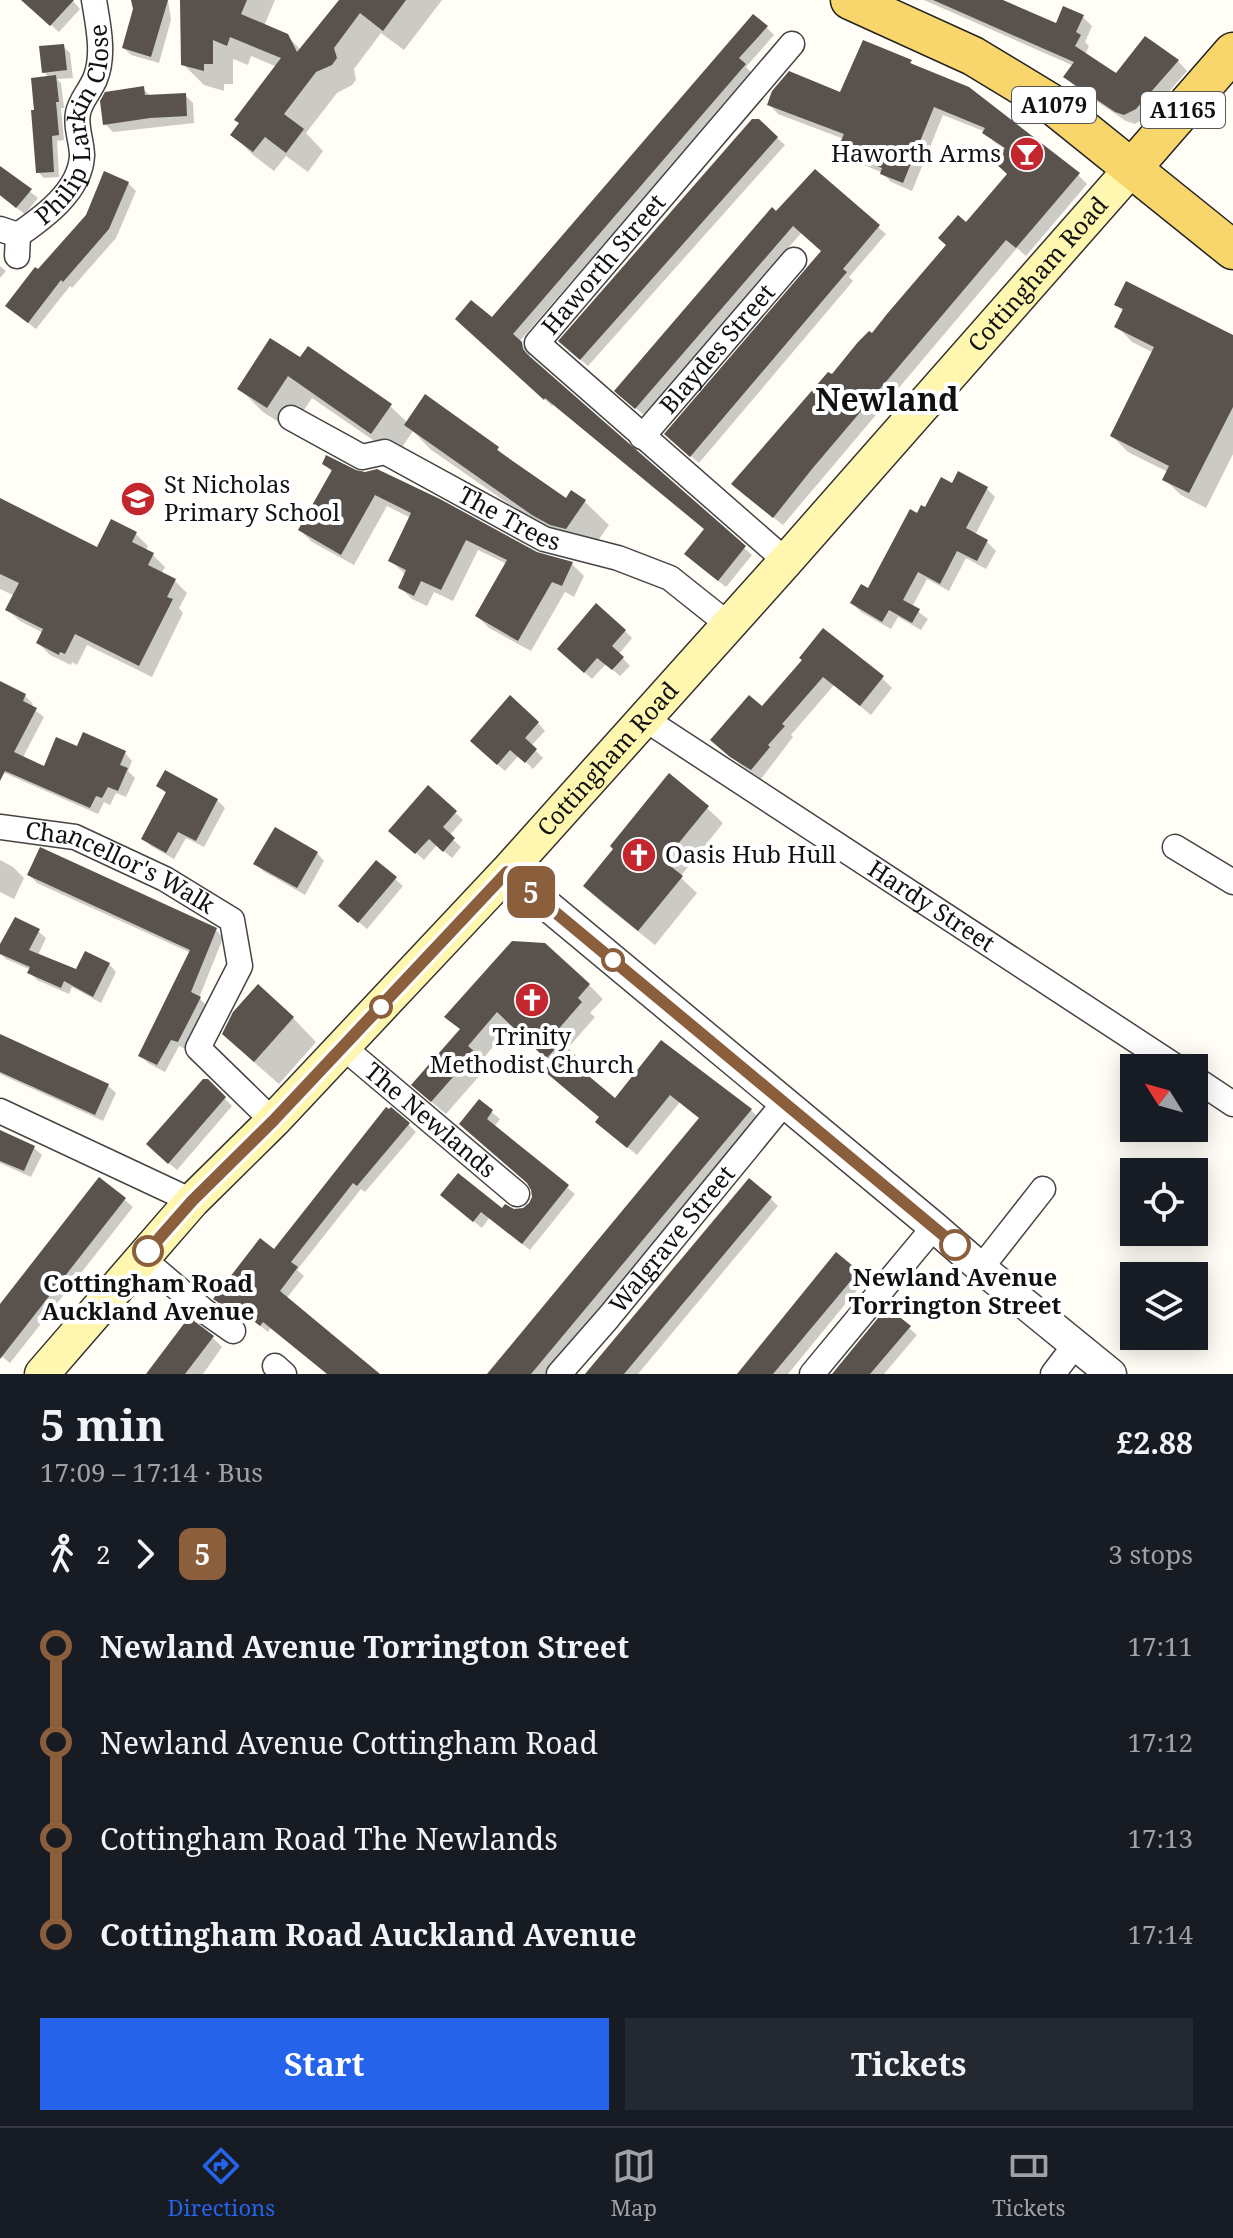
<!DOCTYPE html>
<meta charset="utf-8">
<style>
:root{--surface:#171b24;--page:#242831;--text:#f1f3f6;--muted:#9ea1a6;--line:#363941;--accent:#2563eb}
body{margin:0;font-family:"Noto Serif",serif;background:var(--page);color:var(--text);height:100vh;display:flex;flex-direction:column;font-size:30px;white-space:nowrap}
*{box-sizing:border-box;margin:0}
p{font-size:26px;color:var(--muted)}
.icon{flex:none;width:44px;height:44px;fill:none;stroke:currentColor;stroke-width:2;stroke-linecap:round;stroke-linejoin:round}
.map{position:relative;height:1374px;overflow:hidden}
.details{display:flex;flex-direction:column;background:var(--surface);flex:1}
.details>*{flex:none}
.badge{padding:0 16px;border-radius:12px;font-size:28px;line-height:52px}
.needle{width:52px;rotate:307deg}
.controls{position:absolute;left:1120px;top:1054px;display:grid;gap:16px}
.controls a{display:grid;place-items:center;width:88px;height:88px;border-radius:0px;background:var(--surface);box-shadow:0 4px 20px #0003;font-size:40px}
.map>.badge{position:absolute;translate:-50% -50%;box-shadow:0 0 0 4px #fff}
.legs{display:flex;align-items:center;gap:12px;height:88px;padding:0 40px;font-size:26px}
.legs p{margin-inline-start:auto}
.summary{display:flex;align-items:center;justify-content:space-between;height:136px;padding:0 40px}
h1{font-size:44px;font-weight:700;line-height:60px}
.cta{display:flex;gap:16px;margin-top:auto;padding:16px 40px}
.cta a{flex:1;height:92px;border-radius:0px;background:var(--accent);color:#fff;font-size:32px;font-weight:700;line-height:92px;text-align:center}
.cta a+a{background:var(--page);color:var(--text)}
ul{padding:0 40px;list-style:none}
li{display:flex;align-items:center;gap:28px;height:96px;font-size:30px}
li i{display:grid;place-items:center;width:12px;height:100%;margin:0 10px;background:currentColor}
li i::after{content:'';width:20px;height:20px;margin:-10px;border:6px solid;border-radius:50%;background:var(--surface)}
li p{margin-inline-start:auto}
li:first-child i{background:linear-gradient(#0000 50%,currentColor 0)}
li:last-child i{background:linear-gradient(currentColor 50%,#0000 0)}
.dock{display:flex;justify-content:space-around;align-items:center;height:112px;border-top:2px solid var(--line);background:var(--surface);font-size:22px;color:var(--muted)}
.dock a{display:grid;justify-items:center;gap:4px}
.dock .current{color:var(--accent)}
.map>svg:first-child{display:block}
.shadow{fill:#0003}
.building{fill:#5a524d}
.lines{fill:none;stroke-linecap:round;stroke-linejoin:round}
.minor-casing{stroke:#444;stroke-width:27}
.tertiary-casing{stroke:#444;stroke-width:33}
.secondary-casing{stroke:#333;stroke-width:37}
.primary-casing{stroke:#222;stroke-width:41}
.minor{stroke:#fff;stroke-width:24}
.tertiary{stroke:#fff;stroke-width:30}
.secondary{stroke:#fff6b0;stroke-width:34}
.primary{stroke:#f9d66b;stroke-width:38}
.line-1-casing{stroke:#fff;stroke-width:18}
.line-1{stroke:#8b5e3c;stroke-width:12}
.stop-1-dot{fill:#fff;stroke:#8b5e3c;stroke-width:4}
.labels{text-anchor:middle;stroke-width:8;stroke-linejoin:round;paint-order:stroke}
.shield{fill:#fff;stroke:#585858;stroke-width:2}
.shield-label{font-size:22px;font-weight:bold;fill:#111}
.street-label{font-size:24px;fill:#111;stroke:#fff}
.poi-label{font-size:24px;fill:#111;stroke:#fff;text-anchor:start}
.stop-label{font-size:24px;font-weight:bold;fill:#111;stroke:#fff}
.district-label{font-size:32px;font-weight:bold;fill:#111;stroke:#fff}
</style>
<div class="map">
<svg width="1233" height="1374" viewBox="0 0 1233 1374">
<rect width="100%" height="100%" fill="#fffdf5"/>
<g class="shadow">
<path d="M23,0h49l8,9 -21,23z"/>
<path d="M133,0h35l3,20 -12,43 -28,-8 -7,-7 11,-39z"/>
<path d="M186,0h89l-11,26 23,10 15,15 40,-51h100l-38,50 -23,-17 -27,36 2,11 -4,5 -15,8 -31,40 17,18 -15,21 -22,-16 -12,15 -21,-16 -20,-20 44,-68 -26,-11 -3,9 -15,-6v25h-9v7l-20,-6 -21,-21z"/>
<path d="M924,0h75l58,25 26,-8 9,9 -7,16 4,4 -4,9 31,21 30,-37 32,22 9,10 -41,47 -11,6 -9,-3 -51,-34 -9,-10 8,-11z"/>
<path d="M766,27l8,8 -28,32 6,6 -233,269 10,10 1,6 222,197 -26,32 -32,-25 12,-32 -152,-126 -2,2 -87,-80 27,-6z"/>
<path d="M63,46l7,7 3,25 -16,1 4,4 3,25h-3l3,32 -7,1 2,36 -15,1 -6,-6 11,-94 -5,-6z"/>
<path d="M910,62l6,6 162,107 9,9 -61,72 -9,-8 -234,277 -41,-32 90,-116 40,-41 138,-162 -4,-24 -12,-8 -8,-10 -43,-17 -31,76 -21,-9 -10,-10 -32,-13 -10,-9 5,-11 -66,-25 -9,-10 73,-9z"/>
<path d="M143,89l9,8 33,-2 8,8 1,20 -81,9 -8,-8z"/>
<path d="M758,121l27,24 -197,221 -20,-17z"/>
<path d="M0,168l38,30 -13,16 -25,-18z"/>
<path d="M128,183l8,8 -20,47 -44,50 -2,-2 -34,43 -21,-16 24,-41z"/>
<path d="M777,214l101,13 8,7 -37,43 4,4 -154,182 -25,-21 149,-191 -21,-19 -158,183 -20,-17z"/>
<path d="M0,266l6,5 -6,7z"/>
<path d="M1116,304l117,33v117l-27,54 -25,-13 -16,-15 3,-8 -40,-20 -16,-16 42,-83 -22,-11 -15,-16 7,-14z"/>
<path d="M300,360l90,46 18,17 17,-26 73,52 14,14 54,38 6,-9 13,10 24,23 -19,27 -32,-14 -128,-89 -17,-18 -17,25 -84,-58 -21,32 -28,-18 -24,-24z"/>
<path d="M324,464l212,90 36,10 12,12 -10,21 -9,-5 -34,59 -42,-23 -12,-12 30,-52 -29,-14 -25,51 -19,-9 -7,14 -15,-7 -12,-12 6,-12 -15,-14 20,-43 -24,-12 -33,59 -42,-23 -12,-12 33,-57z"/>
<path d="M953,486l34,3 8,8 -20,38 12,7 9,9 -10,18 -20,-11 -17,33 -22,-12 -15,28 16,12 -7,11 -23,-13 -7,12 -30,-17 -9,-9 17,-12 48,-76z"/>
<path d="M0,510l98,39 38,-15 12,12 -3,5 8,4 12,12 -4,7 14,7 12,12 -8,15 4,5 -31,64 -65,-32 -10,20 -5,-3 -1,3 -21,-10 -12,-12 5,-10 -23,-12 -12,-11 7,-14 -15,-7z"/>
<path d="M625,631l7,7 -13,16 11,12 -10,10 -14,-12 -14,15 -24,-22z"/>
<path d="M804,661l78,17 10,10 -21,27 -37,-30 -43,50 2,2 -32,42 -19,-13 -19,-17z"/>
<path d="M0,683l25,13 8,8 -2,3 13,10 -22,42 23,10 33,-20 47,4 7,8 -4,10 7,7 -9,19 -10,-4 -6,12 -6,-3 -6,12 -98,-43z"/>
<path d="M538,723l7,8 -14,15 12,12 -10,11 -14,-14 -14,16 -25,-22z"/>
<path d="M159,786l58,14 8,8 -21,39 -18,-9 -12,21 -23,-13 -8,-8 24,-44z"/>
<path d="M428,787l35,33 -14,16 12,11 -9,11 -15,-13 -13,15 -25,-22z"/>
<path d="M707,808l16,15 -43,54 17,16 -42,52 -54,-43 -16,-16z"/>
<path d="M317,853l7,8 -19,34 -42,-24 -7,-8z"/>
<path d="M0,860l13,7 11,11 -10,21 -14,-7z"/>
<path d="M29,875l187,55 7,8 -24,60 8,8 -21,43 -7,-3 -14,26 -17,-9 -7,-7 50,-103 -154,-70z"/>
<path d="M395,879l8,7 -36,43 -19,-16z"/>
<path d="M38,931l8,7 -8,17 39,16 32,-7 7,8 -15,31 -29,-16 -3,7 -32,-14 -7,-8 1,-2 -25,-11 -6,-6v-5z"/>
<path d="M589,985l14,14 -13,14 5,4 -27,31 8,7 -7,7 46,39 47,-58 89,67 9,9 -214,255h-57l212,-255 -21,-17 -43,53 -30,-25 -6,-12 -48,-55 -41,-39 -31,37 6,6 -41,47 -19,-16 34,-68 -14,-14z"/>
<path d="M293,1018l23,24 -37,42 -31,-27z"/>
<path d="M0,1036l108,50 8,7 -13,28 -103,-47z"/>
<path d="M206,1079l26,27 -55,64 -21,-18z"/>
<path d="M479,1102l21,17 -6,8 81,67 -45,56 -41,-32 -7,10 -32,-26 52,9h11l11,-1 7,-6 3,-8 -4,-12 -61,-52z"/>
<path d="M408,1124l8,8 -51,60 -4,-3 -64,81 7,6 -18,23 91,75h-49l-57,-46 -3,4 -24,-19 -4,5 -24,-19 58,-48z"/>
<path d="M0,1132l34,16 8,7 -11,22 -31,-14z"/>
<path d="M100,1179l33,28 -123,156 -10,-8v-48z"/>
<path d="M770,1198l8,8 -140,168h-50z"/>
<path d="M836,1255l29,25 -77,94h-48z"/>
<path d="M909,1328l8,7 -33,39h-50z"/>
<path d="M213,1338l9,9 -19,27h-54z"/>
</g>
<g class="building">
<path d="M21,0h53l-24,26z"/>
<path d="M131,0h37l-17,57 -29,-9 11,-39z"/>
<path d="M180,0h67l-6,14 47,20 9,18 42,-52h67l-23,31 -23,-18 -26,35 3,10 -5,7 -16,7 -32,42 20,15 -18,24 -21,-16 -12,15 -23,-17 9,-12 -5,-3 47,-62 -51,-21 -3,9 -14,-6v24h-9v7l-23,-6z"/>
<path d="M933,0h70l53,23 7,-17 21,9 -8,17 5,3 -6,11 41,27 29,-37 34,24 -43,49 -12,6 -9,-3 -52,-35 11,-15z"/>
<path d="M753,14l15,12 -29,32 7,6 -233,270 9,8 1,7 4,5 219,192 -28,35 -34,-27 20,-25 -159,-131 -1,2 -89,-81 16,-19 21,17z"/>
<path d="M863,40l49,20 -2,3 59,24 111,86 -64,75 -10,-8 -194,229 -39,49 -42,-34 97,-112 4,2 26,-32 11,-11 3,2 15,-19 59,-69 -8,-7 20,-23 8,7 41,-48 -14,-13 12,-13 -23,-15 3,-5 -51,-21 -31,76 -23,-9 2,-6 -45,-18 7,-16 -77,-29 5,-14 17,-20 51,21z"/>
<path d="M64,44l3,26 -25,3 -3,-27z"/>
<path d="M56,75l3,27h-3l3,33 -7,1 2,36 -18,1 -5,-63h3l-3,-32z"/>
<path d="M144,86l1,9 41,-2 1,23 -37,2 -47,7 -3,-24 5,-9z"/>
<path d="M752,119h7l19,18 -198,223 -22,-19z"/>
<path d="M0,166l32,23 -16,19 -16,-13z"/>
<path d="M815,169l65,56 -37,44 4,3 -157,185 -26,-23 157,-183 -28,-25 -158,183 -21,-18 158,-184 4,4z"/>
<path d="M104,171l25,11 -20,47 -46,53 -2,-2 -33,43 -23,-17 30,-39 3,2 48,-54z"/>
<path d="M1126,281l107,54v72l-44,86 -27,-13 7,-14 -59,-30 44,-89 -40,-20 9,-18 -9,-4z"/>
<path d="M270,338l30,19 8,-11 84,58 -21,30 -83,-58 -21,32 -30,-19z"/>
<path d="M425,394l74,53 -2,3 69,48 5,-8 15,10 -20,29 -16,-4 -18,-10 -128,-90z"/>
<path d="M326,455l30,15 9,2 12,-3 63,30 97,53 36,10 -11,24 -10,-4 -34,59 -43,-25 32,-56 -41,-20 -25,50 -20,-9 -7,15 -16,-8 8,-18 -18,-9 23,-48 -36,-18 -34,60 -43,-25 34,-60 -10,-6z"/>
<path d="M958,471l30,16 -22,41 22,12 -11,21 -20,-10 -17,33 -22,-12 -15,28 17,9 -8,14 -23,-13 -7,12 -32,-19 11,-19 7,4 42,-79 7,4 4,-8 4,2 16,-30 11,6z"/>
<path d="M0,498l97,49 14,-28 26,13 -5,10 22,11 -6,12 28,14 -9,18 6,2 -34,67 -64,-32 -10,20 -5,-2 -1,3 -23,-12 7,-14 -38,-19 14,-27 -19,-9z"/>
<path d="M596,603l30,27 -14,16 12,11 -12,13 -15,-12 -13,15 -27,-24z"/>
<path d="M823,628l61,48 -24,30 -37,-29 -41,47 3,2 -17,19 2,2 -19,23 -21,-13 -20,-17 39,-45 13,11 40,-46 -3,-2z"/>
<path d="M0,681l26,13 -3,7 14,7 -23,44 30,14 12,-29 21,9 6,-14 43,19 -6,14 8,3 -10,23 -10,-4 -6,11 -6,-2 -6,12 -85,-37 -5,10z"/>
<path d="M510,695l29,27 -14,16 12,11 -12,14 -15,-13 -13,15 -27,-24z"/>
<path d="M165,770l53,29 -22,42 -18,-9 -12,21 -25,-14 25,-47 -10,-6z"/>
<path d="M669,773l40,33 -45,55 19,15 -45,55 -55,-45 30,-37 -3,-3z"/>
<path d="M428,785l29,26 -14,16 12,11 -12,14 -14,-13 -14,15 -27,-23z"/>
<path d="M275,827l43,25 -21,36 -44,-24z"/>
<path d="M40,847l177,81 -26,64 10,5 -23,45 -7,-2 -14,25 -19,-9 52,-106 -163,-75z"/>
<path d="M376,860l21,17 -39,46 -20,-17z"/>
<path d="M15,917l25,12 -11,21 47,19 9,-18 25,12 -17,34 -29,-16 -3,7 -34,-15 3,-6 -30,-13v-10z"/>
<path d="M512,941l33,2 45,41 -12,14 4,4 -27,31 8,7 -17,19 -49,-47 -29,34 7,6 -44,50 -20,-17 49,-56 -16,-12z"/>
<path d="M258,984l36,33 -40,45 -32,-28 11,-22z"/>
<path d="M0,1034l109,50 -14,31 -95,-43z"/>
<path d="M661,1040l91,69 -221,265h-44l212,-256 -29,-23 -43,53 -32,-26 4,-5 -55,-46 16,-19 55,46z"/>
<path d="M203,1079h5l18,18 -58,67 -22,-20z"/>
<path d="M479,1099l14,11 -6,9 82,66 -47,59 -41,-32 -8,10 -33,-27 18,-22 44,35 3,-4 9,5 9,-1 6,-5 3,-6 -1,-7 -4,-7 -68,-59z"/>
<path d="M386,1107l3,2 2,-2 19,16 -53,63 -4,-3 -62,79 7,5 -18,24 100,83h-53l-64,-52 -3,4 -24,-19 -4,5 -19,-13 47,-61 14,11z"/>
<path d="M0,1130l35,16 -11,25 -24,-10z"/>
<path d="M99,1177l27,21 -126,161v-55z"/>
<path d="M749,1178l23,19 -10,12 -138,165h-39z"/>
<path d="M836,1252l23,19 -86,103h-36z"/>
<path d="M887,1307l24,19 -41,48h-38z"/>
<path d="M189,1317l25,19 -29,38h-39z"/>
</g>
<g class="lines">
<g class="minor-casing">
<g id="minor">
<path d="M0,229l18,6 -1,21"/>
<path id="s1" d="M18,235c26,-18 62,-44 64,-79 0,-15 -7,-29 -4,-43 2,-12 12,-22 17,-34 10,-24 3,-54 -1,-79"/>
<path id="s2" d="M291,418l71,39 23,-5 159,87 74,19 52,20 59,47"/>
<path id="s3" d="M642,437l152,-177"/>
<path id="s4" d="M786,561l-249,-218 255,-299"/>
<path id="s5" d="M645,719l533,349"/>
<path id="s6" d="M0,827l75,10 90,42 67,41 8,46 -42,82 75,73"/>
<path d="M1175,847l58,35"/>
<path id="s7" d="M343,1047l174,147"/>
<path d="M1194,1078l39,26"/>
<path d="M0,1111l192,90"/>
<path d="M142,1258l61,52 30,21"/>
<path d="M981,1268l62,-79"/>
<path d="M275,1366l9,8"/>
<path id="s8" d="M559,1374l49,-56 176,-215"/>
<path d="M812,1374l122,-147"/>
<path d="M1053,1374l22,-29"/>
</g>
</g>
<g class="tertiary-casing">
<path id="tertiary" d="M507,872l427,355 47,41 130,106"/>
</g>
<g class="secondary-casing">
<g id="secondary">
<path id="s9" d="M42,1374l150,-173 81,-80 234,-249 279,-311 346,-393"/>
</g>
</g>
<g class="primary-casing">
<g id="primary">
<path d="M850,0l123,56 76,46 184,148"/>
<path d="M1132,168l101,-116"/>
</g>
</g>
<use href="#minor" class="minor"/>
<use href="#tertiary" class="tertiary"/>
<use href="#secondary" class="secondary"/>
<use href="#primary" class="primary"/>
</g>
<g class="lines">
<g class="line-1-casing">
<path id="line-1" d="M148,1251l44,-50 81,-80 234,-249 448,373"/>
</g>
<use href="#line-1" class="line-1"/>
</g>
<defs>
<g id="bar-disc" transform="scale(1.8)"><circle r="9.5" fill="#c4262e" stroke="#fff"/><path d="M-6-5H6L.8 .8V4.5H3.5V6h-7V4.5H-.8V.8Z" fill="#fff"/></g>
<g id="school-disc" transform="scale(1.8)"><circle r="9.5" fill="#c4262e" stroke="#fff"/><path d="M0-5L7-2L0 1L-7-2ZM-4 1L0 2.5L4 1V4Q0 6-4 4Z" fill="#fff"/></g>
<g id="church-disc" transform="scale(1.8)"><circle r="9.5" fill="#c4262e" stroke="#fff"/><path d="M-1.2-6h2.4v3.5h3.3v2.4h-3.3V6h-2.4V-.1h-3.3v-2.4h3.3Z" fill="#fff"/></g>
</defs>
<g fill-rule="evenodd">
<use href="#bar-disc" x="1027" y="154"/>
<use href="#school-disc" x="138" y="499"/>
<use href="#church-disc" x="639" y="855"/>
<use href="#church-disc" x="532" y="1000"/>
</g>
<g class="stop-1-dot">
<circle cx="613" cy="960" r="10"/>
<circle cx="381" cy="1007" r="10"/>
<circle cx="955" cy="1245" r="14"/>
<circle cx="148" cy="1251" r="14"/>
</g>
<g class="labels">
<g class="shield">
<rect x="1012" y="87" width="84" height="36" rx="6"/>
<rect x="1141" y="92" width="84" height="36" rx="6"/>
</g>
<g class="shield-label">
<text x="1054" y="113">A1079</text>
<text x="1183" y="118">A1165</text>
</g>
<g class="street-label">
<text dy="8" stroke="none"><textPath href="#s1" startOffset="134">Philip Larkin Close</textPath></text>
<text dy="8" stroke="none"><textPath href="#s4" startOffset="434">Haworth Street</textPath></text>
<text dy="8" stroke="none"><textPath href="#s9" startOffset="1484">Cottingham Road</textPath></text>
<text dy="8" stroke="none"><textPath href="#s3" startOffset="116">Blaydes Street</textPath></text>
<text dy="8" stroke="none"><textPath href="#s2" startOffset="246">The Trees</textPath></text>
<text dy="8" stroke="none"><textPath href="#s9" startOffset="836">Cottingham Road</textPath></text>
<text dy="8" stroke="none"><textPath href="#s6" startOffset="128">Chancellor's Walk</textPath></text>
<text dy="8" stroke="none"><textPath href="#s5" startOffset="342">Hardy Street</textPath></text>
<text dy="8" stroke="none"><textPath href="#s7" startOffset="114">The Newlands</textPath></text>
<text dy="8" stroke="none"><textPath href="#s8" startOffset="176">Walgrave Street</textPath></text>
</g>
<g class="poi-label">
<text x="1001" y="162" text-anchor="end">Haworth Arms</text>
<text x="164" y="493">St Nicholas<tspan x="164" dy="28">Primary School</tspan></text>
<text x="665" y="863">Oasis Hub Hull</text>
<text x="532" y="1045" text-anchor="middle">Trinity<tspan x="532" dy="28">Methodist Church</tspan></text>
</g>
<g class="stop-label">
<text x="955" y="1286">Newland Avenue<tspan x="955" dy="28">Torrington Street</tspan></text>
<text x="148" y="1292">Cottingham Road<tspan x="148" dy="28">Auckland Avenue</tspan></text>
</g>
<g class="district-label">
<text x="887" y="411">Newland</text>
</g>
</g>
</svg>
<div class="controls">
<a><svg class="needle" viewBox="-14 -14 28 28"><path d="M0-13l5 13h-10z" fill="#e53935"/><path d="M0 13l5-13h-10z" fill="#9ea1a6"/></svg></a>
<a><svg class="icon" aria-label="locate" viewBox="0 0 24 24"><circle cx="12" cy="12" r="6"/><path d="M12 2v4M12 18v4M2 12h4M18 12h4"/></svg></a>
<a><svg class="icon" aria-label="layers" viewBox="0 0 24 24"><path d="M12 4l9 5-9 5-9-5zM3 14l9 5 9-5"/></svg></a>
</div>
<b class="badge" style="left:531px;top:892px;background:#8b5e3c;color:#fff">5</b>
</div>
<section class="details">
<div class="summary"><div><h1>5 min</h1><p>17:09 – 17:14 · Bus</p></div><b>£2.88</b></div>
<div class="legs"><svg class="icon" aria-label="walk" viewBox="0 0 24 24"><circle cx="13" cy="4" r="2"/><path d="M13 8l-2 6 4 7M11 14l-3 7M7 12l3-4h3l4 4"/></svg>2<svg class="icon" aria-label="forward" viewBox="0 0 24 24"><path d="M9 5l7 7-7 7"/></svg><b class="badge" style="background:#8b5e3c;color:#fff">5</b><p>3 stops</p></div>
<ul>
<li><i style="color:#8b5e3c"></i><b>Newland Avenue Torrington Street</b><p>17:11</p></li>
<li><i style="color:#8b5e3c"></i><span>Newland Avenue Cottingham Road</span><p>17:12</p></li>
<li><i style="color:#8b5e3c"></i><span>Cottingham Road The Newlands</span><p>17:13</p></li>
<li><i style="color:#8b5e3c"></i><b>Cottingham Road Auckland Avenue</b><p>17:14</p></li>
</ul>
<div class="cta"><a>Start</a><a>Tickets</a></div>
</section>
<nav class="dock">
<a class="current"><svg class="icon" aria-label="directions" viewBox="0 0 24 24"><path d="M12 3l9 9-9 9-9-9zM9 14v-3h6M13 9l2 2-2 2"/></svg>Directions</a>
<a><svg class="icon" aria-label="map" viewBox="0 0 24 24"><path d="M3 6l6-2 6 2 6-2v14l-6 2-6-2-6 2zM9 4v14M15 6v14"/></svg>Map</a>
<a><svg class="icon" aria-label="tickets" viewBox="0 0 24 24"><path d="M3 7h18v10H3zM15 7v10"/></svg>Tickets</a>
</nav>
